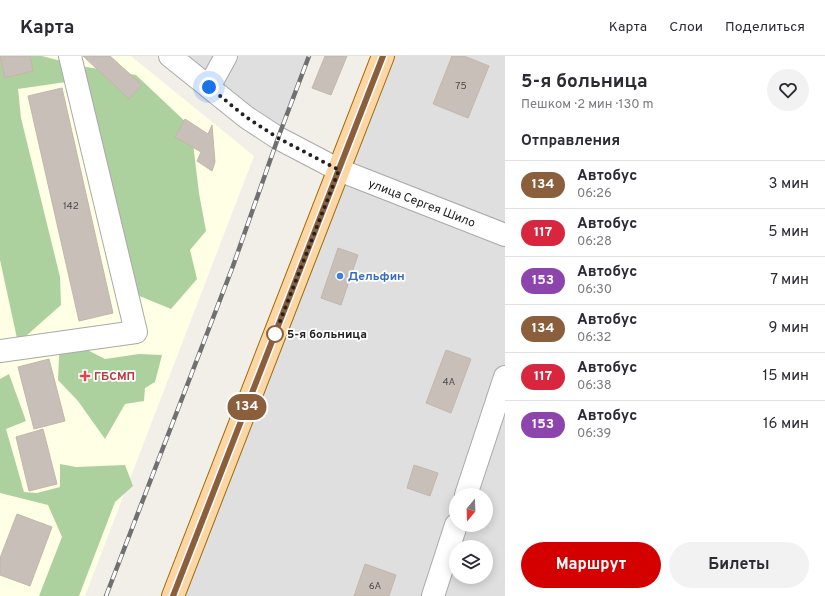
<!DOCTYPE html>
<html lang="ru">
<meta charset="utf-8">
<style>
:root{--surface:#fff;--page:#f2f2f3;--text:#2b2b33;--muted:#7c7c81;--line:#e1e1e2;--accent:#d40000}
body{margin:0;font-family:Overpass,sans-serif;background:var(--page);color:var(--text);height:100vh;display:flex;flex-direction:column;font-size:15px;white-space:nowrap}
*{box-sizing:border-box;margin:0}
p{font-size:13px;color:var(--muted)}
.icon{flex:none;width:22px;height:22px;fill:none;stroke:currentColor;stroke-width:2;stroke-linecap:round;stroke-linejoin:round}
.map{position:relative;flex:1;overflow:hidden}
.details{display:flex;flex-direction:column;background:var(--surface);width:320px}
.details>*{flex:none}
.badge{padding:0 8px;border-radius:13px;font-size:14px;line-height:26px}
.needle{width:26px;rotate:199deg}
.fabs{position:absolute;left:449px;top:432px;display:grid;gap:8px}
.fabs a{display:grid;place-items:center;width:44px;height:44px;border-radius:50%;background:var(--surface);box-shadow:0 2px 10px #0003;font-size:20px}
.you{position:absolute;width:20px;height:20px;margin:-10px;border:3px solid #fff;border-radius:50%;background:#1a73e8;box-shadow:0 0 0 6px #1a73e833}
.map>.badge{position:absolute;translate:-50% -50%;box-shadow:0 0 0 2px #fff}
h2{padding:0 16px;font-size:15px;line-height:36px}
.round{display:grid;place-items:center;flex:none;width:42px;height:42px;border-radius:21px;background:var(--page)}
.overview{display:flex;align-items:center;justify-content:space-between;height:68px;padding:0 16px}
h1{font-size:19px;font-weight:700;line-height:30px}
.button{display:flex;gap:8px;margin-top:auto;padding:8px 16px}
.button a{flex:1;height:46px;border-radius:24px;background:var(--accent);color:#fff;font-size:16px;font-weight:700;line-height:46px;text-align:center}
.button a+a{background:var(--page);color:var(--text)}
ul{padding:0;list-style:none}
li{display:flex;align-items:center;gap:12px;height:48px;padding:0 16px;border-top:1px solid var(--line)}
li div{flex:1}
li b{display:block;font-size:15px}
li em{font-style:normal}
li .badge{min-width:44px;font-weight:700;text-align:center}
header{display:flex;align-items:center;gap:24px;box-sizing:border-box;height:56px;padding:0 20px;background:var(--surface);border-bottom:1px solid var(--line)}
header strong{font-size:19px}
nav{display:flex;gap:22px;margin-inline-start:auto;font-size:14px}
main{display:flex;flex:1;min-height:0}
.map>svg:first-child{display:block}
.residential{fill:#e0dfdf;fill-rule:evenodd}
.education{fill:#ffffe5}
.forest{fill:#add19e}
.building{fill:#c7bfb8;stroke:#c4b6ab}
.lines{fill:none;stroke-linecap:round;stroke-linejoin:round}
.minor-casing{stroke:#a9a9a9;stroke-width:24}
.major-casing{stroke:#a06b00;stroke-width:24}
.minor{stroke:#fff;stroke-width:22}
.major{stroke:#fcd6a4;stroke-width:22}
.rail-casing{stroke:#707070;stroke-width:4.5}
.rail{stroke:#fff;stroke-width:3;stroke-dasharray:9;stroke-linecap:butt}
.line-casing{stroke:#fff;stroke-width:9}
.line{stroke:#8b5e3c;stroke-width:6}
.walk{stroke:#222;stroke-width:4;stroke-dasharray:0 7.2}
.shop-dot{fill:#3f7fe0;stroke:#fff;stroke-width:1.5}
.stop-dot{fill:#fff;stroke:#8b5e3c;stroke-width:2}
.health-dot{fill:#e0444e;stroke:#fff;stroke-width:1.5}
.labels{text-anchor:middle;stroke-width:3.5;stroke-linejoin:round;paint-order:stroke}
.number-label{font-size:10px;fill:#4b4948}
.street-label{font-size:12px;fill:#222;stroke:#fff}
.shop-label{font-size:12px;font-weight:bold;fill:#366cbe;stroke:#fff;text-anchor:start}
.stop-label{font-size:12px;font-weight:bold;fill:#222;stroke:#fff;text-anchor:start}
.health-label{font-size:12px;font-weight:bold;fill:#be3a42;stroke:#fff;text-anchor:start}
</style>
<header>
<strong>Карта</strong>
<nav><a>Карта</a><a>Слои</a><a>Поделиться</a></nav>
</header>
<main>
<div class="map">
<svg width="505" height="540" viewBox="0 0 505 540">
<rect width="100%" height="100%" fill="#f2efe9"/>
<g class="residential">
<path d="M170,0h139l-31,82z"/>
<path d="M383,0h122v540h-332zM456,439h30v30h-30zM456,491h30v30h-30z"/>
</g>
<path class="education" d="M0,0h131l123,100 -169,440h-85z"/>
<g class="forest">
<path d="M0,0h42l38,10 56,9 55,52 8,66 7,38 -16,19 7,29 -26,30 -34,-14 -71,-213 -48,7 3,29 39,159 1,28 -43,38 -18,-83z"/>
<path d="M60,280l45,23 34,-5 23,1 -7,27 -10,6 -1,13 -19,3 -20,35 -27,-38 -20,-21z"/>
<path d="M9,318l17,47 -20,8 18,63 13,1 23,-6v-23l16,3 49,-2 8,21 -18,16 -36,94h-40l23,-59 -14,-32 -48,-12v-114z"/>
</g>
<g class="building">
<path d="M0,0h30l3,15 -28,7z"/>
<path d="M83,0h27l32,29 -13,14z"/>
<path d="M325,0h22l-16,39 -19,-7z"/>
<path d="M452,0h12l25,10 -21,52 -35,-14z"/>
<path d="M62,32l51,225 -34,8 -51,-225z"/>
<path d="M185,63l23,15 4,-9 3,37 -3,9 -15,-10 4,-9 -26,-15z"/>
<path d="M338,192l20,7 -17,50 -20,-7z"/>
<path d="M446,294l25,9 -20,54 -25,-10z"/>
<path d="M49,303l16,62 -31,8 -16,-62z"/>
<path d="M43,373l14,55 -28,7 -13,-54z"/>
<path d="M414,409l24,8 -8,23 -23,-8z"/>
<path d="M17,458l35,13 -22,59 -30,-11v-17z"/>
<path d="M365,508l31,11 -7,21h-35z"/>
</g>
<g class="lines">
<g class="minor-casing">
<g id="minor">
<path d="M170,0l76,61 32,21 61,32 166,65"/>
<path d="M209,31l17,-31"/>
<path d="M0,295l136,-19 -66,-276"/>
<path d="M466,439l39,-118"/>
<path d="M433,540l23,-71"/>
</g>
</g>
<g class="major-casing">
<path id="major" d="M173,540l210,-540"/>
</g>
<use href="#minor" class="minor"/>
<use href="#major" class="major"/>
<g class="rail-casing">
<path id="rail" d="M106,540l127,-330 45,-128 31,-82"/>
</g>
<use href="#rail" class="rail"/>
</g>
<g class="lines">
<g class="line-casing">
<path id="line" d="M173,540l210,-540"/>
</g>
<use href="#line" class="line"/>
<path class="walk" d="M209,31l37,30 32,21 61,32 -64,164"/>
</g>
<circle class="shop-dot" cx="340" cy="220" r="4"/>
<circle class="stop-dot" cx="275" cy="278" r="8"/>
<path class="health-dot" d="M83 314h4v4h4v4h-4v4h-4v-4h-4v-4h4z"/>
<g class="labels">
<g class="number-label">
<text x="461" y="33">75</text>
<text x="71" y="153">142</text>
<text x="449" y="329">4А</text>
<text x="375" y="533">6А</text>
</g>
<g class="street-label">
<text transform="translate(422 147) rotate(21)" y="4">улица Сергея Шило</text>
</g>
<g class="shop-label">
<text x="348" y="224">Дельфин</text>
</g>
<g class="stop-label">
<text x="287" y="282">5-я больница</text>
</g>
<g class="health-label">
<text x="94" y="324">ГБСМП</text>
</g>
</g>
</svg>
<div class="fabs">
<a><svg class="needle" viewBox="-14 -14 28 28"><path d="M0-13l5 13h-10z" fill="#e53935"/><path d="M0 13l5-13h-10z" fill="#7c7c81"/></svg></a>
<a><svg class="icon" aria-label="layers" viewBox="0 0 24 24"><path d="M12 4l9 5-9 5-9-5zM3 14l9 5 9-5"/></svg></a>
</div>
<div class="you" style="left:209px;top:31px"></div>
<b class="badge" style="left:247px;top:351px;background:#8b5e3c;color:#fff">134</b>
</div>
<section class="details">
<div class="overview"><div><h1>5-я больница</h1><p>Пешком · 2 мин · 130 m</p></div><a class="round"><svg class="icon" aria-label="heart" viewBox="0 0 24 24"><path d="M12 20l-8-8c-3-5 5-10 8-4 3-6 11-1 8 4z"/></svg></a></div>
<h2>Отправления</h2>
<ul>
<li><span class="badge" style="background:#8b5e3c;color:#fff">134</span><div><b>Автобус</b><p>06:26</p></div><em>3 мин</em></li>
<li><span class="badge" style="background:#d7263d;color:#fff">117</span><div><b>Автобус</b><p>06:28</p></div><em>5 мин</em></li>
<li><span class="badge" style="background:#8e44ad;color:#fff">153</span><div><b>Автобус</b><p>06:30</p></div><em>7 мин</em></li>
<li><span class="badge" style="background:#8b5e3c;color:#fff">134</span><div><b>Автобус</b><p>06:32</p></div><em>9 мин</em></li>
<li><span class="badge" style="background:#d7263d;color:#fff">117</span><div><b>Автобус</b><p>06:38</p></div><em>15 мин</em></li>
<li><span class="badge" style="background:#8e44ad;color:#fff">153</span><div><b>Автобус</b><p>06:39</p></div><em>16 мин</em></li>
</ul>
<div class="button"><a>Маршрут</a><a>Билеты</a></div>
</section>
</main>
